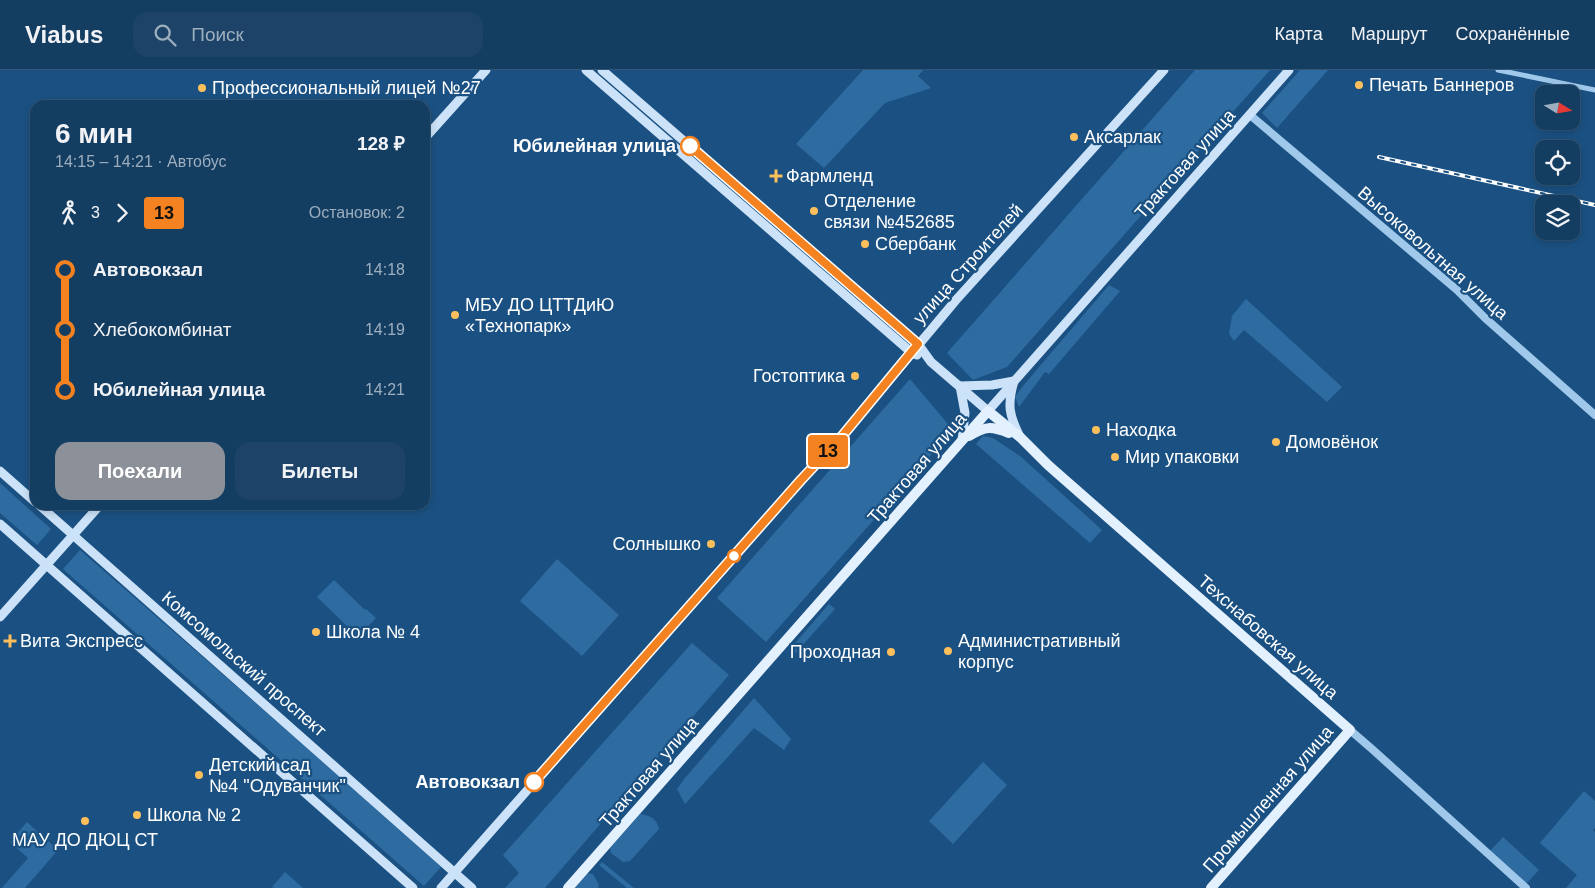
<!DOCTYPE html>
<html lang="ru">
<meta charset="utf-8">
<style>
:root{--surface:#143d62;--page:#1d4468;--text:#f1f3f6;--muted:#9daebe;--line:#335677;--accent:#8c9099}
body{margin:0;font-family:Arial,sans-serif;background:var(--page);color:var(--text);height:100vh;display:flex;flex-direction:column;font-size:19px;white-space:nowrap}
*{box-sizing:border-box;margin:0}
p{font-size:16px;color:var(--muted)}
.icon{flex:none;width:28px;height:28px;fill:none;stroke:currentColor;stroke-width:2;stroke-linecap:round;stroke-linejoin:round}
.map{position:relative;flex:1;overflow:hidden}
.panel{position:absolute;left:30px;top:30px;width:400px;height:410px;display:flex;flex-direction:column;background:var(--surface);border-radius:15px;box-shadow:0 2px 8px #0003,0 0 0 1px var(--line)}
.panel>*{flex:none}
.badge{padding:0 10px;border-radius:4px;font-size:18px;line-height:32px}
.needle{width:32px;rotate:101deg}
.tools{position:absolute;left:1535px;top:15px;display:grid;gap:10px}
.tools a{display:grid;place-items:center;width:45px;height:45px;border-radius:10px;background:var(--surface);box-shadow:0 2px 8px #0003,0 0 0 1px var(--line);font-size:25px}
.map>.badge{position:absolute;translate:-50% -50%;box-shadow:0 0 0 2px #fff}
.legs{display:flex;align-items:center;gap:8px;height:55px;padding:0 25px;font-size:16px}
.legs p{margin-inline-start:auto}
.summary{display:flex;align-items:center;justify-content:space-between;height:85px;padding:0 25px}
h1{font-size:28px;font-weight:800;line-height:38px}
.primary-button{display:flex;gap:10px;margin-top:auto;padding:10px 25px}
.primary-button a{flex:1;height:58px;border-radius:15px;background:var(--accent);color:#fff;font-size:20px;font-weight:800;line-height:58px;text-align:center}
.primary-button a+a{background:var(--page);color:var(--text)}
ul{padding:0 25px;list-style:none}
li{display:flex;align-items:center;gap:18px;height:60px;font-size:19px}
li i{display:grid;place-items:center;width:8px;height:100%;margin:0 6px;background:currentColor}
li i::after{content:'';width:12px;height:12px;margin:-6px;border:4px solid;border-radius:50%;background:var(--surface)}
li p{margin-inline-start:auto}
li:first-child i{background:linear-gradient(#0000 50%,currentColor 0)}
li:last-child i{background:linear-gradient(currentColor 50%,#0000 0)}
header{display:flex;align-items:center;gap:30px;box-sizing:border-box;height:70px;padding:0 25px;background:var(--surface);border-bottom:1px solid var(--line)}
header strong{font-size:24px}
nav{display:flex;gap:28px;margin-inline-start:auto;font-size:18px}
.search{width:350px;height:45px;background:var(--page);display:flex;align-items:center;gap:12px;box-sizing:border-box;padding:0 18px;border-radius:15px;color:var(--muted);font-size:19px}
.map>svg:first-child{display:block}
.green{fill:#2e6ba0}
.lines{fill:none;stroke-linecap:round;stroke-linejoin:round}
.minor{stroke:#9fc8ea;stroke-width:5}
.tertiary{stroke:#9fc8ea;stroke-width:8}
.secondary{stroke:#cbe2f8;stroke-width:9}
.primary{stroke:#e3f0fe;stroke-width:10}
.rail-casing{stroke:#fff;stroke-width:4}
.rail{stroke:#1b5182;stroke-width:2;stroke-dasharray:5.5;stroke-linecap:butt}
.line-1-casing{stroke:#fff;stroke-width:11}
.line-1{stroke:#f58220;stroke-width:8}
.poi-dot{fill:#fcbf5c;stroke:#1b5182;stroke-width:2}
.stop-1-dot{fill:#fff;stroke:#f58220;stroke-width:2.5}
.labels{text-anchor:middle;stroke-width:4.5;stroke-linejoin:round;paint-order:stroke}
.poi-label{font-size:18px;fill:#fff;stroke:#1b5182;text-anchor:start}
.stop-label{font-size:18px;font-weight:bold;fill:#fff;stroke:#1b5182;text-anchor:end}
.street-label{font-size:18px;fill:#fff;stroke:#1b5182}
</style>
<header>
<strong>Viabus</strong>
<div class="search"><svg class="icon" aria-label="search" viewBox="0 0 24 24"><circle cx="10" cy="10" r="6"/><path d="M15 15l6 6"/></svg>Поиск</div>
<nav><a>Карта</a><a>Маршрут</a><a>Сохранённые</a></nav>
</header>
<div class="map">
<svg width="1595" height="818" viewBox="0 0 1595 818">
<rect width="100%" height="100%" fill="#1b5182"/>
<g class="green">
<path d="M863,0h60l-5,6 13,12 -46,15 -61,65 -28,-24z"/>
<path d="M1195,0h75l-263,297 -34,13 -26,-27z"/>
<path d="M1300,0h28l-51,58 -15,-15z"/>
<path d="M1109,215l11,6 -71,83 -4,-2 -26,35 -4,-10 7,-10z"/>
<path d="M1246,229l96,88 -15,15 -83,-72 -10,11 -5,-7 3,-18z"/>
<path d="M910,309l43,51 -187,212 -49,-44z"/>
<path d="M983,366l10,2 27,18 82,74 -12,13 -114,-99z"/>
<path d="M0,413l51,46 -14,16 -37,-32z"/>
<path d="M80,480l258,225 103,92 -17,19 -361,-317z"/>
<path d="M557,489l62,56 -37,41 -62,-55z"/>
<path d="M334,510l31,30 1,-1 10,9 -21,22 -10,-10 3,-3 -31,-30z"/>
<path d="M829,534l6,5 -43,48 -2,-8z"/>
<path d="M692,573l37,32 -184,213h-40l14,-15 -16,-18z"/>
<path d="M754,628l37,41 -7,11 -30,-22 -69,76 -8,-15 8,-11z"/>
<path d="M983,692l24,23 -54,59 -24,-23z"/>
<path d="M1584,721l11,10v27l-2,2 2,2v56h-29l11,-13 -37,-32z"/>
<path d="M640,744c11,2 16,4 19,15l-29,32 -7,1 -12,-9 -1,-5z"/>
<path d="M27,752l31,28 -33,38h-23l26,-30 -18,-16z"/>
<path d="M1503,767l36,33 -13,14 -36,-33z"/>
<path d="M602,792l32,26h-7l-28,-23z"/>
<path d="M285,802l18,16h-29l-2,-1z"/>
<path d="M586,803l7,1 6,11 -1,3h-26z"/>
</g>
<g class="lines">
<path class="minor" d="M1498,0l97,20"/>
<g class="tertiary">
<path d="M1250,45l207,175 28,28 110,97"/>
<path d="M1350,660l22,19 154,139"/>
</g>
<g class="secondary">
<path d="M586,0l326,283 5,2"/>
<path d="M602,0l316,274 13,18 57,49 301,-341"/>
<path d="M425,68l61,-68"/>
<path d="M960,316l32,-1 22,-4c-7,24 -5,34 6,56"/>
<path d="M960,316l5,27 -3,27"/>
<path d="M0,401l35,31"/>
<path d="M39,435l433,383"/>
<path d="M0,454l413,364"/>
<path d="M0,547l100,-112"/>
<path d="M441,818l360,-408 42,-45 113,-135 208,-230"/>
</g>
<g class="primary">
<path d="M969,366c17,-10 22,-10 40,-3"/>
<path d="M568,818l420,-477 32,26 28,28 302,265 -139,158"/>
</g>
<g class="rail-casing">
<path id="rail" d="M1379,87l216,48"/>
</g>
<use href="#rail" class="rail"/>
</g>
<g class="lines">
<g class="line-1-casing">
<path id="line-1" d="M534,712l267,-302 42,-45 75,-91 -228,-198"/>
</g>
<use href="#line-1" class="line-1"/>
</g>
<g class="poi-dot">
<circle cx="1359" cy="15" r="5"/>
<circle cx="202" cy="18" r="5"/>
<circle cx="1074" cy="67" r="5"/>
<path d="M773.5 98.5h5v5h5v5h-5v5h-5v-5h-5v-5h5z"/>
<circle cx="814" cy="141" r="5"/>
<circle cx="865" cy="174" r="5"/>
<circle cx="455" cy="245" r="5"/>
<circle cx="855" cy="306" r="5"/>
<circle cx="1096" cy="360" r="5"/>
<circle cx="1276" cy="372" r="5"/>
<circle cx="1115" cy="387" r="5"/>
<circle cx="711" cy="474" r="5"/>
<circle cx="316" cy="562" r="5"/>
<path d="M7.5 563.5h5v5h5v5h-5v5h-5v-5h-5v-5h5z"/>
<circle cx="948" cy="581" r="5"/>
<circle cx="891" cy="582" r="5"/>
<circle cx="199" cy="705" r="5"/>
<circle cx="137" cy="745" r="5"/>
<circle cx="85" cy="751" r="5"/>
</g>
<g class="stop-1-dot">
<circle cx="690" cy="76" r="9"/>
<circle cx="734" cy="486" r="6"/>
<circle cx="534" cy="712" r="9"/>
</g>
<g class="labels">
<g class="poi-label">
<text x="1369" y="21">Печать Баннеров</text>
<text x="212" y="24">Профессиональный лицей №27</text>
<text x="1084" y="73">Аксарлак</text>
<text x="786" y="112">Фармленд</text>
<text x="824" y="137">Отделение<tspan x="824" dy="21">связи №452685</tspan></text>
<text x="875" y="180">Сбербанк</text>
<text x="465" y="241">МБУ ДО ЦТТДиЮ<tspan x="465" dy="21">«Технопарк»</tspan></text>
<text x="845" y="312" text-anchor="end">Гостоптика</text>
<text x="1106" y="366">Находка</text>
<text x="1286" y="378">Домовёнок</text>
<text x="1125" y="393">Мир упаковки</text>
<text x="701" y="480" text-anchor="end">Солнышко</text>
<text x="326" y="568">Школа № 4</text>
<text x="20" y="577">Вита Экспресс</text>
<text x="958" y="577">Административный<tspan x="958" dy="21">корпус</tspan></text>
<text x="881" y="588" text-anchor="end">Проходная</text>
<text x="209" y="701">Детский сад<tspan x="209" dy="21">№4 "Одуванчик"</tspan></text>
<text x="147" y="751">Школа № 2</text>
<text x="85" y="776" text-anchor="middle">МАУ ДО ДЮЦ СТ</text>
</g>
<g class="stop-label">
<text x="676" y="82">Юбилейная улица</text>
<text x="520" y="718">Автовокзал</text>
</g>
<g class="street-label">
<text transform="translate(1185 94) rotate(-48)" y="6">Трактовая улица</text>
<text transform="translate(1433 183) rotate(41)" y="6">Высоковольтная улица</text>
<text transform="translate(968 194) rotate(-48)" y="6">улица Строителей</text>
<text transform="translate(917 398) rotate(-49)" y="6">Трактовая улица</text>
<text transform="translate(1268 567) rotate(41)" y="6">Техснабовская улица</text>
<text transform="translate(244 594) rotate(41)" y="6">Комсомольский проспект</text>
<text transform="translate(649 702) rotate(-49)" y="6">Трактовая улица</text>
<text transform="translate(1268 729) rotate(-49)" y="6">Промышленная улица</text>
</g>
</g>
</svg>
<div class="tools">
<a><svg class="needle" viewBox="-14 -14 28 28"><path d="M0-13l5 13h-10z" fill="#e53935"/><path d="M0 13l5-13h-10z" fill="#9daebe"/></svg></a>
<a><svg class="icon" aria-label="locate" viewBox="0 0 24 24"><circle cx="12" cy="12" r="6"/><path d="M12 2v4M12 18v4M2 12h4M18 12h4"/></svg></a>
<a><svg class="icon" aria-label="layers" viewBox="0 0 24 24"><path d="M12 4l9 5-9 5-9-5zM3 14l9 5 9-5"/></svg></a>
</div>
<b class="badge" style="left:828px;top:381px;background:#f58220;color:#111">13</b>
<section class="panel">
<div class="summary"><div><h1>6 мин</h1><p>14:15 – 14:21 · Автобус</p></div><b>128 ₽</b></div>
<div class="legs"><svg class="icon" aria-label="walk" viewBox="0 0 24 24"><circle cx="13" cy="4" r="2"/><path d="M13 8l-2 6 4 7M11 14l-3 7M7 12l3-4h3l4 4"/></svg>3<svg class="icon" aria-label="forward" viewBox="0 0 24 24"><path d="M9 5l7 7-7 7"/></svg><b class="badge" style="background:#f58220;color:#111">13</b><p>Остановок: 2</p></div>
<ul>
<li><i style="color:#f58220"></i><b>Автовокзал</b><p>14:18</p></li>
<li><i style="color:#f58220"></i><span>Хлебокомбинат</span><p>14:19</p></li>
<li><i style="color:#f58220"></i><b>Юбилейная улица</b><p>14:21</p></li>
</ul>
<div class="primary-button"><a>Поехали</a><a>Билеты</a></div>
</section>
</div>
